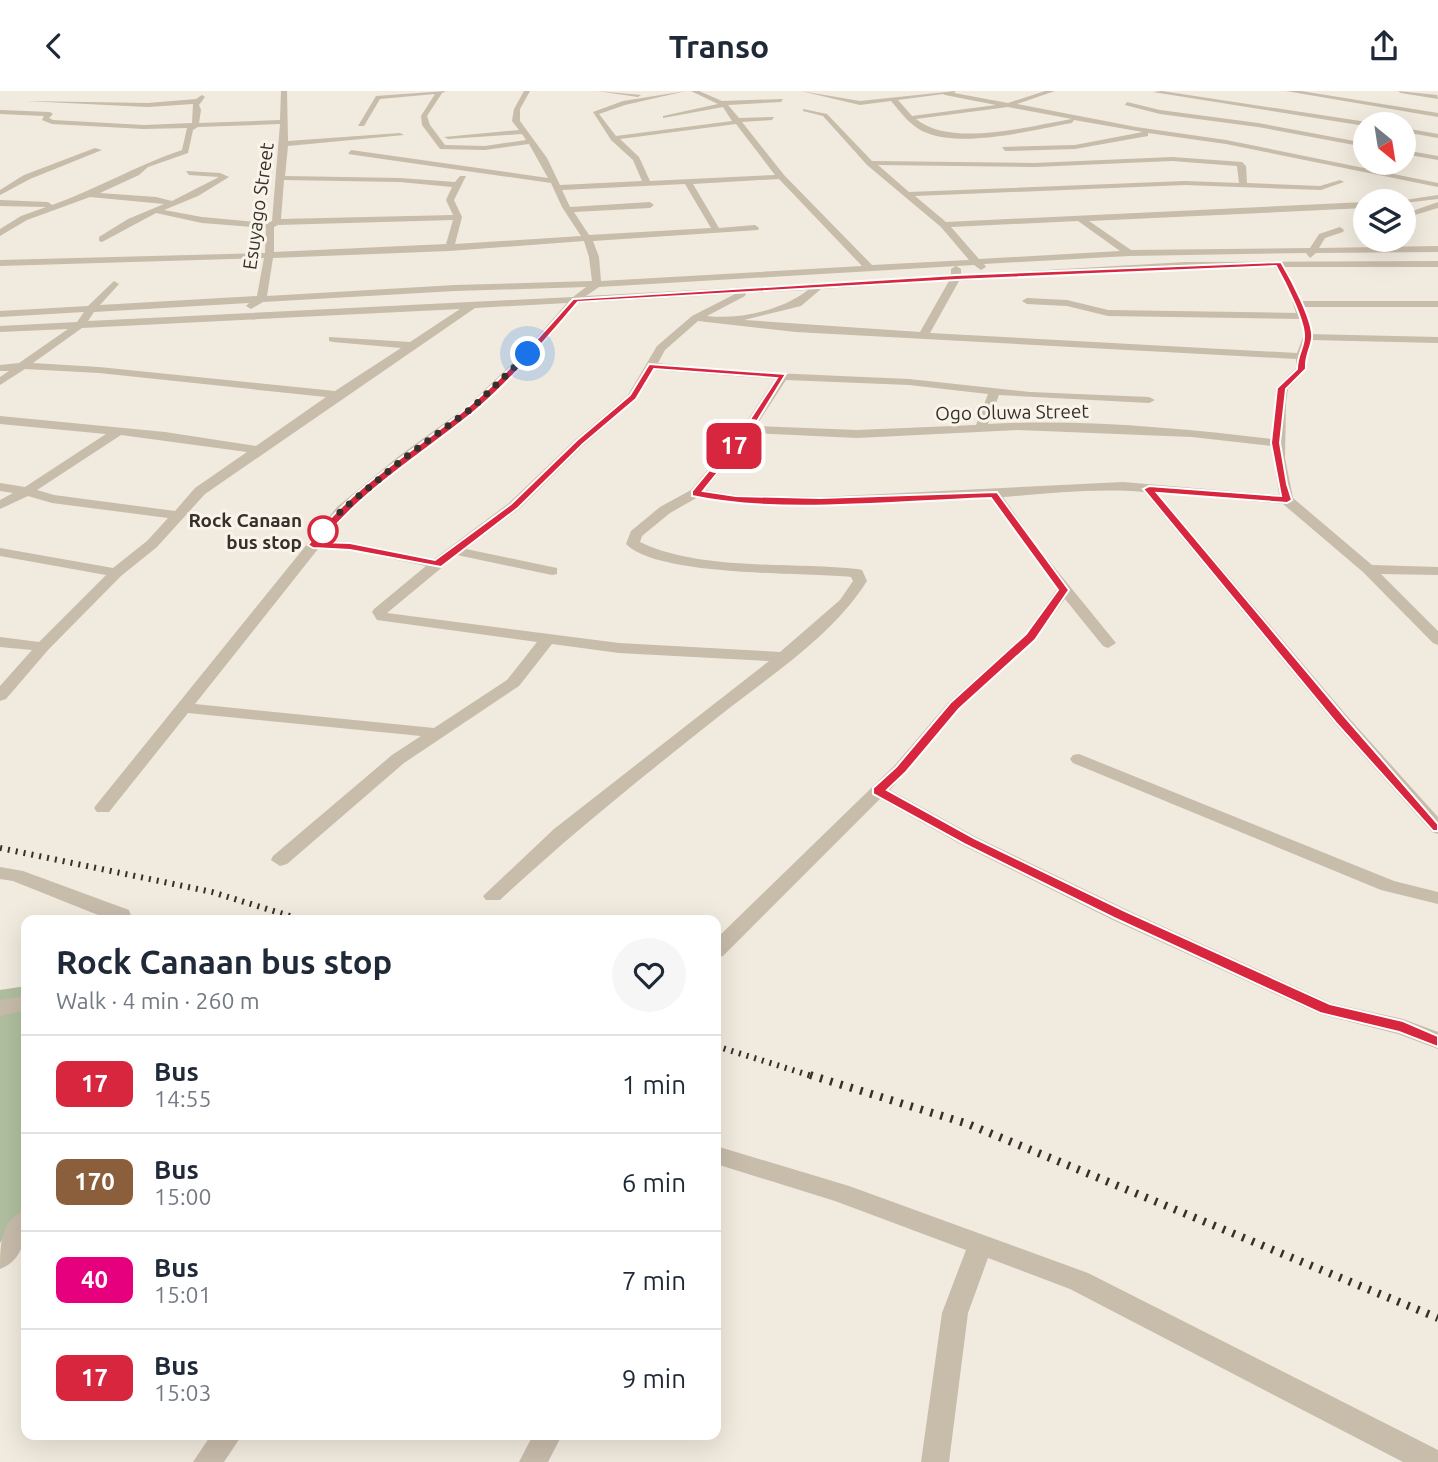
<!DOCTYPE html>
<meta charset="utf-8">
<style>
:root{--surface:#fff;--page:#f6f6f7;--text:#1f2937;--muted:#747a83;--line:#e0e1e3}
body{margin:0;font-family:Ubuntu,sans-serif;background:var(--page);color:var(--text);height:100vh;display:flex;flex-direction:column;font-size:26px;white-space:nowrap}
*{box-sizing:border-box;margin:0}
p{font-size:23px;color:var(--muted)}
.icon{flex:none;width:38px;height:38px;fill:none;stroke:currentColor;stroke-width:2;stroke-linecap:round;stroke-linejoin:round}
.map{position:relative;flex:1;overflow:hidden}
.details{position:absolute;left:21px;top:824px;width:700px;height:525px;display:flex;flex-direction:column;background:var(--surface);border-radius:14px;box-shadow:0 7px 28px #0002}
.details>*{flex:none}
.badge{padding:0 14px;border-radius:10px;font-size:24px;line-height:46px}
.needle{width:46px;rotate:150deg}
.tools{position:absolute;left:1353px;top:21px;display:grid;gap:14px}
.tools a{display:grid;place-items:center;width:63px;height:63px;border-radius:50%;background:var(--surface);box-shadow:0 7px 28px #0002;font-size:35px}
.you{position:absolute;width:35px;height:35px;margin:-18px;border:5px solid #fff;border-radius:50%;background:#1a73e8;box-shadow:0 0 0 10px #1a73e833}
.map>.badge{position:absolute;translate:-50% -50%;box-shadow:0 0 0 4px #fff}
.round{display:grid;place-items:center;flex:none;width:74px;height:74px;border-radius:37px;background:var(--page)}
.headline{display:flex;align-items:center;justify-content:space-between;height:119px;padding:0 35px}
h1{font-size:33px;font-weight:600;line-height:52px}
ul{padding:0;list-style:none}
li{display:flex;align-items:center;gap:21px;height:98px;padding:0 35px;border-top:2px solid var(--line)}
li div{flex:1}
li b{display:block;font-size:26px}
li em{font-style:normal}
li .badge{min-width:77px;font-weight:700;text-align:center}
header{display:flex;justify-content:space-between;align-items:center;height:91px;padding:0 35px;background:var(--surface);font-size:32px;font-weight:600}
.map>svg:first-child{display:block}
.green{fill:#b0bf9f}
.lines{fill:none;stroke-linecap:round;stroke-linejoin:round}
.minor{fill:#c8bcab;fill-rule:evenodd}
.rail-far1{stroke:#362f2a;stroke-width:6;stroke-dasharray:2 6;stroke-linecap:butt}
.rail{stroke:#362f2a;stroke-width:8;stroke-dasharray:2.5 8;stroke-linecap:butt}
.line{fill:#d7263d;stroke:#fff;stroke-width:2}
.walk{stroke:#362f2a;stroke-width:7;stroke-dasharray:0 12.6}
.stop-dot{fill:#fff;stroke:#d7263d;stroke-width:3.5}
.labels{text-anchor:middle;stroke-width:6;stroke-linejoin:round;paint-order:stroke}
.far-street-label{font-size:19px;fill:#362f2a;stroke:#f9f4ea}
.far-stop-label{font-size:19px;font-weight:bold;fill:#362f2a;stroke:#f9f4ea;text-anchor:end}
</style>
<header><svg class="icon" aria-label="back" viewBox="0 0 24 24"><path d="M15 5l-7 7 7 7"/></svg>Transo<svg class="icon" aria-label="share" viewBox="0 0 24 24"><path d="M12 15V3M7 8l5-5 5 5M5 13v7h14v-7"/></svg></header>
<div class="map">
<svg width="1438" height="1371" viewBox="0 0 1438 1371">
<rect width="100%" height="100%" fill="#f1eade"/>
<path class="green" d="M26,895v219l-26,38v-253z"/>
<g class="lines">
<g class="minor">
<path d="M281,0h6l1,50 112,-8 4,2 -116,11 -3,30 115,2 55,4 5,-6h6l-12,24 8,17 -7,27 126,-8 -19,-29 -11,-24 -203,-29 3,-4 197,28 -19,-34 -44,6 -45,-1 -18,-24 -1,-9 14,-22 -55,5 -16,27h-6l18,-30 70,-5 -4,2 -15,23 3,9 15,20 40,1 41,-6 -4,-6 -74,5 -4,-2 75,-7 -7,-9 2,-12 10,-18h6l-10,18v12l27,37 13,27 82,-4 -9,-21 -22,-20 -18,-28 30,-11 63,-10 -61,14 -26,9 17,22 116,-15 -9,-14 -60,11v-2l55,-12 -27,-13h8l23,10 61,-2 -2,3 -53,3 11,13 35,-1 -2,3 -30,2 42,53 88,90 97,-5 -28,-33 -74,-62 -44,-49 -20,-5v-2l24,5 45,47 162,2 138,-6 70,5 4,4 1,17 73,3 20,-6 4,2 -23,8 -136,-5 -270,11 31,26 419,-20v6l-276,13 42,29 179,-2 9,-14 21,-7 4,3 -1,2 -18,6 -6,10 119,-2v6l-122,1 -6,5 -4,-5 -177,3 -145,8 2,3 -5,3 -7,-5 -375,22 -13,9 365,-20v-7l5,-3 5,3v6l225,-13 252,-1v6h-153l17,34h136v6h-133l3,9 -5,3 -195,-3 -41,-10 -40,-2 -5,-3 5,-3 40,2 41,10 188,3 -8,-25 -13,-21 -89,1 -227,13 -29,52 367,20 6,-16 5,-3 130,3v6l-126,-3 -6,16 1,13 -19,20 -2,13 -1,56 8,40 79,67 66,2v8l-57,-1 57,57v14l-5,-2 -70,-71 -80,-68 -125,-11 189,223 91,101v17l-6,-2 -97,-108 -191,-232c-47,-4 -94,1 -141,5l38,54 75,92 -8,5 -5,-2 -38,-47 -30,41 -75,69 -70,81 86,47 151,73 204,93 72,16 35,13v17l-40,-15 -79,-20 -206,-94 -151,-75 -82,-46 -157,157 -7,2v-19l179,-174 53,-62 77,-69 32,-45 -67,-91 -170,7 -84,-2 -38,-6 -28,16 -28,23 -2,6c59,29 151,20 217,27l5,1 5,11c-34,54 -94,93 -144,132 -77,61 -151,120 -223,187h-14l-3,-4 71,-67 215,-168 -150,-8 -67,-9 -33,42 -115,77 -117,101 -7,2 -9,-6 2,-4 119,-101 29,-19 -233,-23 -79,99h-12l-3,-4 3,-4 240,-297 62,-51 69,-50 56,-54 43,-49 -92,5 -270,186 -48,53 -36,29 -73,74 -42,49 -6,2v-15l32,-36 -32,-3v-10l39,5 67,-67 -106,-19v-8l113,20 34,-27 21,-23 -116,-15 -24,-7 -28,13v-9l13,-7 -13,-2v-8l25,4 81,-53 -106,-10v-8l165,16 91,14 70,-49 -227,-24 -74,-4 -25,16v-8l9,-6h-9v-6l19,-2 49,-34 -68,3v-6l77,-4 7,-10 -84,5v-6l88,-5 26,-25 5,3 -19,21 157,-9 7,-38 -264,8v-6l265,-7 1,-25 -64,-5 -46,-10 -54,29 -3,-1v-4l29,-18 36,-15 -74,-7 -63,23 -27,16v-7l21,-13 25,-9 -46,-1v-6l48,2 4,3c45,-16 85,-40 130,-55l5,-22 -43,1 -92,-5 -10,-4 2,-4 -44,-2v-4l50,2 3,2 -4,4 4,2 91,5 48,-2 1,-19 -45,3 -123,-6 123,2 48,-4 6,-4 3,2 -6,8 2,5 -2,13 81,-3zM280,33l-8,97 -4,2 -66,-6 -38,-7 34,-14 31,-19 -9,-4 -34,-2 3,4 30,2 -47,24 -16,-4 -56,-4 39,-18 9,-8 40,-14 5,-23 5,-3zM736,33l39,51 -125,6 -11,-24 -19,-18zM1172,70l65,5 2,17 -54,-2 -276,11 -31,-27 156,2zM779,88l83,87 -261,15 -2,-24 -6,-16 165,-11 1,-2 -4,-3 -36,3 -26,-44zM284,89l116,2 52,5 -6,13 7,15 -172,4zM685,93l26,44 -122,7 -15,-23 76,-4 4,-3 -4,-3 -80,5 -8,-17zM453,129l-7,24 -172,8v-25l4,-2zM1078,130l42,30 -141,8 -28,-32zM584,150l5,16 3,24 -137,4 -188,11 6,-38 176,-7zM949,190l-29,51 -176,-12 57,-14 20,-17zM586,196l-13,10 -485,24 6,-9 155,-9 -3,3 5,3 12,-7 192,-11zM808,199c-25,20 -69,30 -101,26l38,-20 1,-3zM735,203l-43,22 -35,30 -29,49 -52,44 -67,64 -75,56 -84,-17 -26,-1c42,-53 98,-87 150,-129 39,-31 72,-72 104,-109zM460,218l-50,33 -81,-5v4l4,1 68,6 -66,43 -236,-24 -66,-4 49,-35zM698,230l98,11 500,27v9l-20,20 -4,51c-94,-11 -190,-20 -284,-15l11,-29 150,8 6,-3 -6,-3 -119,-5 -121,-13 -183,-8 -68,-8 7,-13zM654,279l121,9 -32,48 -52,63 -31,17 -29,24 -5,13c33,33 176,28 225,33l2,4 -13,19 -60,52 -161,-9 -232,-30 70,-58 95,20 5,-1v-6l-91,-19 53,-40 65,-64 53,-46zM786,289l123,5 79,9 -12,31 -119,5 -101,-4zM1018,339l174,7 80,9 7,49 -156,-13 -303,15 -84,-2 -31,-5 46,-57 106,5zM121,344l126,17 -52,36 -20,23 -121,-16 -17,-5zM318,458l32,1 76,16 -52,43 -2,3 5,8 160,22 -30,38 -73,48 -239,-24z"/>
<path d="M597,0l44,4 -3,2z"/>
<path d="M801,0l59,10 96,-10 -2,2 54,10 37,-12h10l-38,13 119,23 90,13 212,43v4l-212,-43 -78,-11v3l-73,13 -70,2 -3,-4 73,-2 68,-13 -69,-12 -2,3c-41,7 -106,25 -145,10 -15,-5 -26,-20 -36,-32l-31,4zM943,3l2,1 51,10 -84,11 -14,-16zM1008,16l64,12c-42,7 -121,29 -156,0z"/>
<path d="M1162,0l205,31 4,2 -6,2 -212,-34z"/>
<path d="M1286,0h15l137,22v4z"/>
<path d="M1398,0l39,4 1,4 -37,-6z"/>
<path d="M1127,11l33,8 98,13 107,20v4l-107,-20 -98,-13 -35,-9z"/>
<path d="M1404,37l34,6v4l-34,-6z"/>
<path d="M95,57l7,2 -72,29 -30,16v-5l24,-15z"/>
<path d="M1404,59l34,6v4l-34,-6z"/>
<path d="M1438,104v4l-34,4 -6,-2z"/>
<path d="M1438,111v6l-30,9 -4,-3z"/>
<path d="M1079,663l315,127 44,11v12l-57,-14 -308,-127 -3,-4 3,-4z"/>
<path d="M0,776l23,4 106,39 4,11h-20l-100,-40 -13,-2z"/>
<path d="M26,905v14l-26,6v-16z"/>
<path d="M716,1055l133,40 239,87 350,177v12h-35l-333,-173 -82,-31 -20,55 -19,149h-28l21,-149 24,-63 -131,-49 -119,-37z"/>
<path d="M26,1119c1,22 -1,50 -26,59 0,-23 0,-50 26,-59z"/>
<path d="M211,1344h31l-18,27h-31z"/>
<path d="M533,1344h29l-14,27h-29z"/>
</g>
<g class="rail-far1">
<path d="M0,757l212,44 94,29"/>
<path d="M716,955l99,31"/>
</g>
<path class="rail" d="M810,984l158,49 470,194"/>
</g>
<path class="line" d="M1281,171c9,15 33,59 31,76 -1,11 -7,17 -6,31l-20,20 -6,54 7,41 5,16 -5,3 -130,-10 188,224 93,107v7h-5l-97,-108 -193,-234 6,-3 132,10 -10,-53 6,-55 20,-19c0,-14 7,-21 7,-32 1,-16 -20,-57 -28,-71l-320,14 -378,22c-33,38 -65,77 -103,109 -55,45 -107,74 -154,131l29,1 85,17 76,-56 66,-64 53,-45 19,-31 137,10 -35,57 -48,60 33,5 84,2 177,-6 72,98 -34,50 -76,69 -53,63 -19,18 87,48 151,73 205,93 73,17 35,15v11l-39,-15 -79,-19 -206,-95 -150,-74 -91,-50v-6l23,-21 54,-64 76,-69 32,-44 -67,-92c-92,3 -210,17 -299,-2v-5l53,-64 32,-49 -123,-9 -18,30 -53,45 -65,64 -77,59 -91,-17 -37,-2 -5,-3c46,-62 104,-91 161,-139 38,-32 71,-70 104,-107l383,-24z"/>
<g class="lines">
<path class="walk" d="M323,440l19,-21 61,-51 69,-51 56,-54"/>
</g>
<circle class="stop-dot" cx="323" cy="440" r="14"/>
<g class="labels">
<g class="far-street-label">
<text transform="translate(258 115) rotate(-82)" y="7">Esuyago Street</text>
<text transform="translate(1012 321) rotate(-1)" y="7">Ogo Oluwa Street</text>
</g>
<g class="far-stop-label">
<text x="302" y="436">Rock Canaan<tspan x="302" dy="22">bus stop</tspan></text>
</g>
</g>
</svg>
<div class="tools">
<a><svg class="needle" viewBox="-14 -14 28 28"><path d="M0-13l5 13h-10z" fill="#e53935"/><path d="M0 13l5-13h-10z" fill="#747a83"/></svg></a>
<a><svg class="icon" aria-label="layers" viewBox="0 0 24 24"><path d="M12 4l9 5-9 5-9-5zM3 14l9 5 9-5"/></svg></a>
</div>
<div class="you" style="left:528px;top:263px"></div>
<b class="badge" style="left:734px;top:355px;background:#d7263d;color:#fff">17</b>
<section class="details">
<div class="headline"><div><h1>Rock Canaan bus stop</h1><p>Walk · 4 min · 260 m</p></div><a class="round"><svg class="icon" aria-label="heart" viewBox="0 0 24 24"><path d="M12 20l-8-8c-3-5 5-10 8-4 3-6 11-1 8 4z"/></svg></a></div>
<ul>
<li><span class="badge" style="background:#d7263d;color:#fff">17</span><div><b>Bus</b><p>14:55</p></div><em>1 min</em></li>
<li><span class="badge" style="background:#8b5e3c;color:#fff">170</span><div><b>Bus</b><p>15:00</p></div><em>6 min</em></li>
<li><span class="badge" style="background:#e6007e;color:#fff">40</span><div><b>Bus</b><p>15:01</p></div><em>7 min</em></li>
<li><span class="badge" style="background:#d7263d;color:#fff">17</span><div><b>Bus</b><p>15:03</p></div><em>9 min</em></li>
</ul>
</section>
</div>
